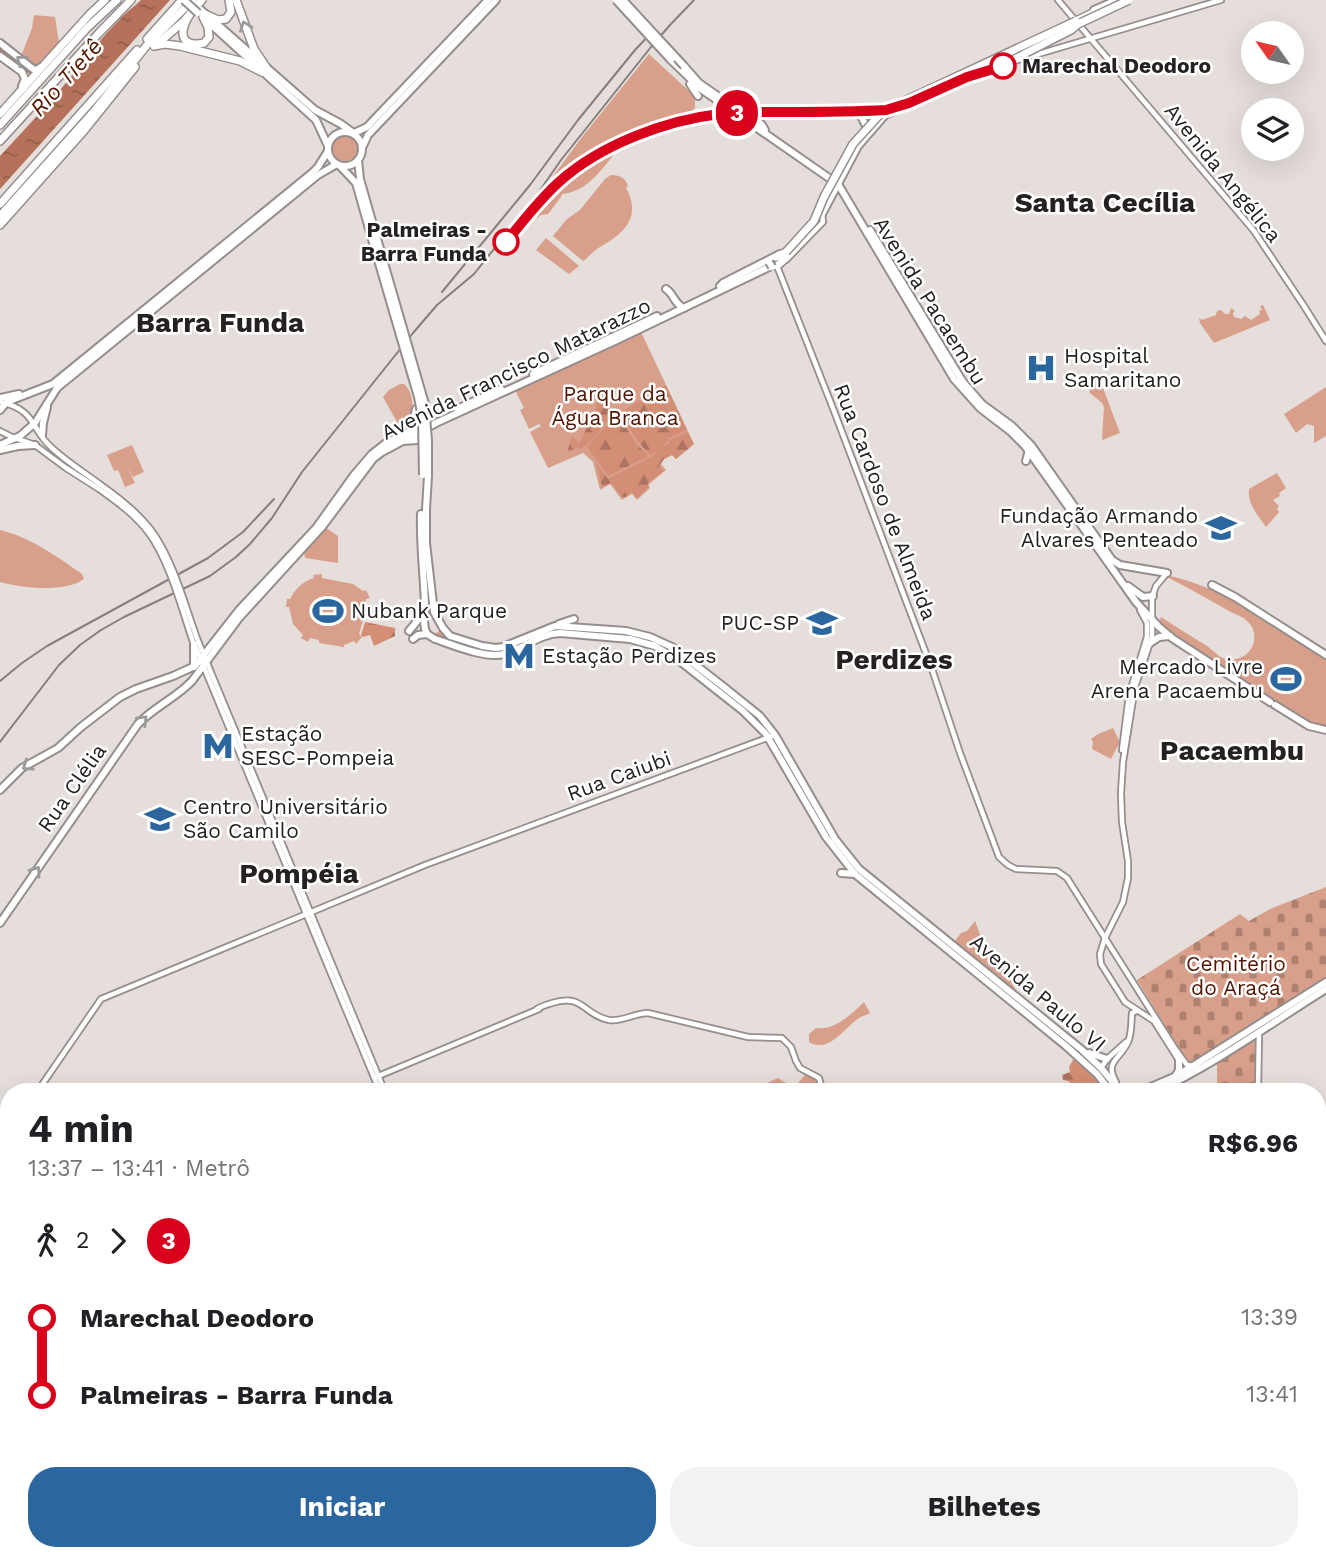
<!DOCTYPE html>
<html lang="pt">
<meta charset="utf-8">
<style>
:root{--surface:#fff;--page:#f2f2f2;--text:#202124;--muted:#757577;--accent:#2c669e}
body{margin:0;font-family:"Work Sans",sans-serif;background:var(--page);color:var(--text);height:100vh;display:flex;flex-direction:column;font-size:26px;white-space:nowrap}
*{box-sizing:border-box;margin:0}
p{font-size:23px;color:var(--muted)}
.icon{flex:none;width:38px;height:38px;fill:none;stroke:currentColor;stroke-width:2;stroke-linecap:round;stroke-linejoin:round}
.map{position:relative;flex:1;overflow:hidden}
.sheet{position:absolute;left:0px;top:1083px;width:1326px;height:478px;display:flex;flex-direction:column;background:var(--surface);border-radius:28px 28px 0 0;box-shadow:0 7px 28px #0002}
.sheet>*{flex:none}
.badge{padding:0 14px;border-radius:23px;font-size:24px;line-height:46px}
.needle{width:46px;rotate:304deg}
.buttons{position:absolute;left:1241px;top:21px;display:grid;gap:14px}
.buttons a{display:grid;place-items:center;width:63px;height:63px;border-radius:50%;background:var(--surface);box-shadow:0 7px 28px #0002;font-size:35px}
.map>.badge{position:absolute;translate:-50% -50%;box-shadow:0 0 0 4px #fff}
.legs{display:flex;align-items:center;gap:10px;height:77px;padding:0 28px;font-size:23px}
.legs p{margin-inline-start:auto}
.head{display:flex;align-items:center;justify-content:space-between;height:119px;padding:0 28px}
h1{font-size:38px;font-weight:700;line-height:52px}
.cta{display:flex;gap:14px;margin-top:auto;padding:14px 28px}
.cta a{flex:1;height:80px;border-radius:28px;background:var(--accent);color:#fff;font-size:28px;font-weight:700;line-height:80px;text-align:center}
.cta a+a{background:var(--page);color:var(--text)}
ul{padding:0 28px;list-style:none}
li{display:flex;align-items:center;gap:24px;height:77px;font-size:26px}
li i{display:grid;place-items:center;width:10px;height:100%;margin:0 9px;background:currentColor}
li i::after{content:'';width:18px;height:18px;margin:-9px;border:5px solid;border-radius:50%;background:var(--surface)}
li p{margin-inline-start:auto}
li:first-child i{background:linear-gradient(#0000 50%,currentColor 0)}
li:last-child i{background:linear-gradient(currentColor 50%,#0000 0)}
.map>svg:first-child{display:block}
.green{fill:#d89f8b}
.forest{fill:url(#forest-firs)}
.cemetery{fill:url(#cemetery-stones)}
.water{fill:url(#water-ripples)}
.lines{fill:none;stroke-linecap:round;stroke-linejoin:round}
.river{stroke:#b5715a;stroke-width:4.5}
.primary-tunnel{stroke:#beb8b6;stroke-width:6;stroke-dasharray:6 3;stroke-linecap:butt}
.secondary-casing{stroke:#958e8c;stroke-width:8}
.primary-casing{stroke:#958e8c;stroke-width:10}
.highway-casing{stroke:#958e8c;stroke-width:10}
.secondary{stroke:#fff;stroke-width:4.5}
.primary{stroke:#fff;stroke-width:6}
.highway{stroke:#fff;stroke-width:7}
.rail{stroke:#85807e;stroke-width:2}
.secondary-bridge-casing{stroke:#958e8c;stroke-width:8;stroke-linecap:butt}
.primary-bridge-casing{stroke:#958e8c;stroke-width:10;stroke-linecap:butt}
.highway-bridge-casing{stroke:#958e8c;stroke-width:10;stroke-linecap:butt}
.secondary-bridge{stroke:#fff;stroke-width:4.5}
.primary-bridge{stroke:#fff;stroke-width:6}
.highway-bridge{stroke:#fff;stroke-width:7}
.oneway{stroke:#9c9b9b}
.line-1-casing{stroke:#fff;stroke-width:16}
.line-1{stroke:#d9001c;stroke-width:10}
.stop-1-dot{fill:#fff;stroke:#d9001c;stroke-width:3.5}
.labels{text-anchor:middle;stroke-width:5;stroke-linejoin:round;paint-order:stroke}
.stop-label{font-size:21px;font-weight:bold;fill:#242120;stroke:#fff;text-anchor:start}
.street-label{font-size:21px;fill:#242120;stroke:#fff}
.poi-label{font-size:21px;fill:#242120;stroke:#fff;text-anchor:start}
.park-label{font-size:21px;fill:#531400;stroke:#fff}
.water-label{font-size:23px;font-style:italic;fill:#581900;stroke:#fff}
.district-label{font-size:28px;font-weight:bold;fill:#242120;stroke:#fff}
</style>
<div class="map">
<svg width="1326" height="1560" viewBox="0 0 1326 1560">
<defs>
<pattern id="forest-firs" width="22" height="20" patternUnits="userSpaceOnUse" patternTransform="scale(1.75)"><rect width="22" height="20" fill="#d48e75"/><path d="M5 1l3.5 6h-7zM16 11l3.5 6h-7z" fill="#ac7460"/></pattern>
<pattern id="cemetery-stones" width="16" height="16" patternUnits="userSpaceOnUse" patternTransform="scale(1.75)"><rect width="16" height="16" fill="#d89f8b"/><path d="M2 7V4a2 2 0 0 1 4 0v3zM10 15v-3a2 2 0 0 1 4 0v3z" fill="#af8171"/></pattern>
<pattern id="water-ripples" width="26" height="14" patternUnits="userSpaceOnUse" patternTransform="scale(1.75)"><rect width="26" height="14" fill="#b5715a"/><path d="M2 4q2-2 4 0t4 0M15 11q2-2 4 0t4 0" fill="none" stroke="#935c4a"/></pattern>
</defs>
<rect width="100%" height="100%" fill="#e5dedb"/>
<g class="green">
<path d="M34,15l21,2 4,26 -22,23 -16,-10 11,-28z"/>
<path d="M649,54l42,39 4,8v7l-3,3 -33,13 -5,-3 -5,5h-4v4l-32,22 -1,5c-14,17 -27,35 -50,37l-1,3 -13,17 -7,1 -4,3 -3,-2 20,-26 -6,-7 34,-46z"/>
<circle cx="345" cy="148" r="13"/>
<path d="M611,175c8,0 15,3 17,11l-2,2c16,29 -2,46 -26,59 -7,4 -11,10 -17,14l-30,-25 14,-17 13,-9 25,-31z"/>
<path d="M546,238l33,28 -10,8 -33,-24z"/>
<path d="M1263,305l7,15 -56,23 -14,-20 -1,-5 3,2 14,-5 1,-4 4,-1 4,4h4l2,-6 4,3 -2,2 1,4 7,2 4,-3 6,4 9,-6 -1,-3 3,-1 -2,-4z"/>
<path d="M641,332l53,112 -18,15 -4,-4 -8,4 -3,5 5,6 -18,15 2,3 -13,12 -5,-6 -10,6 -12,-16 -10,6 -7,-28 -10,-9 -35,15 -18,-36 11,-6 -2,-2 -10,5 -9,-19 4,-2 -9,-18z"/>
<path d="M1091,379l12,9 17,45 -18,7 2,-33 -2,-4 -12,-10 -1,-8z"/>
<path d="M400,384h4c12,10 11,37 -2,47l-19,-34 6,-7z"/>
<path d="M1326,387v49l-12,7v-17l-7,-2 -11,9 -12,-19z"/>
<path d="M132,445l12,27 -11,5 -6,-12 8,18 -10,4 -7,-17 -4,1 -7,-16z"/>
<path d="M1277,473l9,15 -7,5 1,3 -7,4 6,6 -2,3 2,3 -13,15c-8,-11 -19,-24 -17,-38z"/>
<path d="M326,528l12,8v27l-33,-5 -1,-6z"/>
<path d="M0,530c30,7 56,26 82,44l2,5c-19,14 -62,9 -84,3z"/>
<path d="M322,574v4l31,6 10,7 3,-1 4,8 -4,1 -1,14 -6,21 3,3 -6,7 -2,-3 -10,4v2l-25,-4v-3l-9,-2 -2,4 -7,-4 2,-3 -10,-11 -4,-17h-3l1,-8h3c6,-11 12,-17 24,-21l-1,-3z"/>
<path d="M1170,576c58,13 106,51 156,83v67l-21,-6 -28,-16 -5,5 -5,-3 4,-7 -101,-66 -11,-11 2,-5c15,10 30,19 46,29 7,5 13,13 22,14 10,0 19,-5 23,-13 4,-8 3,-19 -4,-25 -5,-6 -12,-7 -19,-11 -20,-11 -40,-23 -62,-34z"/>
<path d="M552,627l87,8 26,10 100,78 86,140 242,198 25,31h-5l-19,-23 -240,-200 -23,-27 -70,-116 -102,-80 -103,-15 -50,20 -13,2 -23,-5 -36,-13 6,-5 10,9 44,11z"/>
<path d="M1113,728l7,14 -9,17 -19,-10 1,-7 -2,-3 7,-5z"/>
<path d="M975,921l6,16 22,30 15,27 -63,-53 6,-8 6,-2z"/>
<path d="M864,1002l6,11c-1,1 -10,4 -11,5 -15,10 -30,36 -50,24v-8l7,-6c18,3 36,-14 48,-26z"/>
<path d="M806,1074l12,7 2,11h-50l-3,-9 11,-5 8,5h12z"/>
</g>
<g class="forest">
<path d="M666,385l21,45 -18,8 -1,3 -7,7 8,-5 2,-4 17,-7 6,12 -18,15 -4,-4 -8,4 -5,7 5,5 -16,12 1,4 -12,11 -5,-6 -7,5h-3l-11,-14 -9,4 -6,-24 12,16 45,-23 4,-5 -6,4 -11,-11 -21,-31z"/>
<path d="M599,401l13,10 1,4 -20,24 -12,10 -2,-2 -12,6 5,-17 7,7c4,-6 5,-11 9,-17 5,-8 8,-13 8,-23z"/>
<path d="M618,414l18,30 13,12 -41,20 -21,-29 28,-31z"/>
<path d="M365,622l30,6v8l-21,10 -4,-11 -7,2 -2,-2z"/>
<path d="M1074,1058l34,34c-10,0 -21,1 -30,-4 -6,-3 -7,-7 -15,-8l-1,-5 8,-3 -1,-5z"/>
</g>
<g class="cemetery">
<path d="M1326,887v91l-136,86 -2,-1 -51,-83 103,-66 9,7 21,-12z"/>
<path d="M1254,1040l2,1 -1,42h-38v-21z"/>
<path d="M1166,1552h81v8l-81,-1z"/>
</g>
<path class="water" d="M141,0h29l-170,189v-33l50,-54 4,-7 -5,-4 4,-5 8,3c19,-23 37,-48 59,-70 6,-7 14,-12 21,-19z"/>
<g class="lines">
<path class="river" d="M0,49l31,23"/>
<path class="primary-tunnel" d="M810,232l7,-8 5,-10"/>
<g class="secondary-casing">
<g id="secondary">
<path d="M1058,0l196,231 50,75 22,35"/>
<path d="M998,66l223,-66"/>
<path d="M786,260l37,-38 -1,-8"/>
<path d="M779,265l-2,1 57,145 99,261 27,81 39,104 9,8 8,4 41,2 10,7 107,169 13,18 5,1"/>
<path d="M0,402c37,8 30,27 52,46 15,14 33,25 49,37"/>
<path d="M0,431l12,6 23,8 31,23 33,21"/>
<path d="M1166,574l-10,12 -4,11v40l-17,50 -12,75 -2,31 1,29 6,39v17l-5,24 -18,36 -5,16 1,10 24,38 29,19 26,41"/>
<path d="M198,641l187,451"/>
<path d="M196,648l184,444"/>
<path d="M1122,750l7,-55 18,-58v-14l-7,-13"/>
<path d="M537,1009c5,-3 9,-4 15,-6 32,-10 31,12 57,17 14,2 25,-7 39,-7l100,24 34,1 9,9 5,14 4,7 19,10 4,14"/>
<path d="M1101,1068l6,-9 19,-17"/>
<path d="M376,1077l163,-68"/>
<path d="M1116,1082c-12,-21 4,-22 12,-40 4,-9 3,-19 4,-29l5,-2"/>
<path d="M37,1092l64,-93 324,-134 350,-130"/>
<path d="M1258,1092l1,-59"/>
<path d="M0,1147l9,-13"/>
<path d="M1252,1560v-8"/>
</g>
</g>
<g class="primary-casing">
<g id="primary">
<path d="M201,10l114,100 26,14 11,8"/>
<path d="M1094,10l23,-10"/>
<path d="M205,19l111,101 12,26"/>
<path d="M0,43l33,26 3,1 5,-3"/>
<path d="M0,56l22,16 3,7 -3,7"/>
<path d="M671,60l30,29 128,89"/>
<path d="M684,66l15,17 40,28"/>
<path d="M690,84l8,12"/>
<path d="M747,112l15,13 3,5"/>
<path d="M860,114l6,12"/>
<circle cx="345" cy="149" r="17"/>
<path d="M354,133l13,-6 121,-127"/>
<path d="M362,148l6,-13 128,-135"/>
<path d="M358,160l2,19 16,56"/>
<path d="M340,166l16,17 15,53"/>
<path d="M838,184l116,195 26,29 30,23 15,15 111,156 23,25 13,11 98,64"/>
<path d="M822,214l36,-68 27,-31 143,-65"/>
<path d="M870,230l93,152 19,22 30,22 19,19 81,115 8,5 47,8"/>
<path d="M720,286l3,-3 57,-29"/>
<path d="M666,289c8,5 8,15 18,19"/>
<path d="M533,374l124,-58"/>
<path d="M0,398l19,-4"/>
<path d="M457,409l44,-20"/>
<path d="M0,410l6,-7 6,-3 41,-16 259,-211 6,-6 10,-16"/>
<path d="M411,431l5,-22"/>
<path d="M42,435l1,-12 4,-16"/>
<path d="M402,441l16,-1"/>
<path d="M0,445l20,-9 15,-13 22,-35 261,-213 19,-11"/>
<path d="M0,450l18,-4 17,-1"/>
<path d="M1026,461l3,-11"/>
<path d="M428,476l-2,33v34l8,69 9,16 7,8 32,10 14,2 7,-1 52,-21 71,5 24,6 22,10 48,37 40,32 15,19 60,104 24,30 223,181 19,18 20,24"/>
<path d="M421,514c-1,31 3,61 4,92 0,11 -3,18 2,28"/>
<path d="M1212,585l23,12 91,58"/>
<path d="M1128,586l15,11 10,-1"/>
<path d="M559,624l15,-5"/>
<path d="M409,631l14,-17"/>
<path d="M427,634l8,5c18,6 51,20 69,15 19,-5 35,-20 56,-21l70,6 25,7 26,16 62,49 23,23 60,103 29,37 211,172 31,28 14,18"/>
<path d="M413,639l5,-4 9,-1"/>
<path d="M1150,643l9,-6 11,-1"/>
<path d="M194,667v-23"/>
<path d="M1275,705l34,21 17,4"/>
<path d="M0,790l22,-22 36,-20 23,-21 39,-30 16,-8 37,-13 22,-10 44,-56 77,-82 38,-53 18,-21 14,-11 39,-19"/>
<path d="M841,873l14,1"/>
<path d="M0,923l138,-199c16,-17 38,-26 54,-43l47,-63 83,-91 51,-68 9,-7 54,-29 181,-83 152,-73"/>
<path d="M1089,1053l18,6"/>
<path d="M1176,1075l3,-5v-9"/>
<path d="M1139,1092l35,-15 22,-13 130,-82"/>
<path d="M1155,1092c60,-28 115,-68 171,-103"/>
<path d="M1318,1396l8,1"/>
<path d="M1318,1406l8,1"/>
<path d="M331,1560l7,-8"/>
</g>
</g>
<g class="highway-casing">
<g id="highway">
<path d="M236,0l18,49 12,18"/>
<path d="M190,14c-11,17 -11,34 14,29l5,-6 -1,-10 -5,-10"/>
<path d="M207,15l11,5 8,-1 5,-7 -2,-12"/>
<path d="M1076,21l23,-11"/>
<path d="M147,39l35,-39"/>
<path d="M156,45l27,-23 19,-22"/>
<path d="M154,46l11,-2 15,2 60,15 22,11"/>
<path d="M0,114l89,-99 16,-15"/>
<path d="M0,125l87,-97 30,-28"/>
<path d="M0,141l99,-108 32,-33"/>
<path d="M0,204l137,-154"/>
<path d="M0,216l95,-106 52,-65 46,-45"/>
<path d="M0,225l82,-92 53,-66"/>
<path d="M776,257l10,-5"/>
<path d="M777,266l9,-8"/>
</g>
</g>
<use href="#secondary" class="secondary"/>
<use href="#primary" class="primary"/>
<use href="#highway" class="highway"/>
<g class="rail">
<path d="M545,197l13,-14 18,-14"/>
<path d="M442,292l88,-107 48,-65 57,-70 18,-19"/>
<path d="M0,681l22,-18 25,-17 161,-88 35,-26 31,-33"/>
<path d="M0,742l59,-77 21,-20 21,-15 23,-13 86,-41 26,-19 14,-13 22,-26 30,-46 111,-139 24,-28 37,-31 60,-75 27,-39 90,-113 19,-22 24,-25"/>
</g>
<g class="secondary-bridge-casing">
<g id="secondary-bridge">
<path d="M101,485c20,14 39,29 53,49 21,31 31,72 44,107"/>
<path d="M99,489c18,13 35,25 49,43 22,30 33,75 45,110"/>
</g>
</g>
<g class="primary-bridge-casing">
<g id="primary-bridge">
<path d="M184,0l14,13"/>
<path d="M616,0l55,60"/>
<path d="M623,0l61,66"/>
<path d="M376,235l49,169 3,37v35"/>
<path d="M371,236l47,161 4,21 1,57"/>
<path d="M769,262l3,5"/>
</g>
</g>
<g class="highway-bridge-casing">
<g id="highway-bridge">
<path d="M1024,54l47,-24 7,-6 51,-24"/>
<path d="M786,252l28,-31 10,-24 29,-53 30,-33 193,-90"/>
</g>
</g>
<use href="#secondary-bridge" class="secondary-bridge"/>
<use href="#primary-bridge" class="primary-bridge"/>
<use href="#highway-bridge" class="highway-bridge"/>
</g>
<defs><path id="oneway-chevron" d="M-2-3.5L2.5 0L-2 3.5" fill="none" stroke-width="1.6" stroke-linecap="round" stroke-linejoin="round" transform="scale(1.75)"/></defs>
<g class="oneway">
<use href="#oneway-chevron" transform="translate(245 26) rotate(-110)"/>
<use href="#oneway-chevron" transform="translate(21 60) rotate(-142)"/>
<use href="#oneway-chevron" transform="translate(143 720) rotate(-45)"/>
<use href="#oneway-chevron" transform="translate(27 766) rotate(146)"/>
<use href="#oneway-chevron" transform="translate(36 871) rotate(-55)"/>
</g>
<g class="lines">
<g class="line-1-casing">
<path id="line-1" d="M506,242c17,-21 33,-42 53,-60 41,-37 107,-62 161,-68 20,-2 39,-2 59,-2 36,0 72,0 107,-2l23,-7 58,-26 36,-11"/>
</g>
<use href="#line-1" class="line-1"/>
</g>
<defs>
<g id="hospital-bare" transform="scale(2.415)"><path d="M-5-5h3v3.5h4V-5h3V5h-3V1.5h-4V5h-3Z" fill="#2c669e" stroke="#fff" stroke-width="2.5" paint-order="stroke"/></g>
<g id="university-bare" transform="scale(2.415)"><path d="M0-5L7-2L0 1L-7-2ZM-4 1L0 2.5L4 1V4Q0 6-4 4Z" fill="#2c669e" stroke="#fff" stroke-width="2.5" paint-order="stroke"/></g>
<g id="stadium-bare" transform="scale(2.415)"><path d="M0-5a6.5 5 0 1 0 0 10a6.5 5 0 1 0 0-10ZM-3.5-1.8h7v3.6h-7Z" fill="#2c669e" stroke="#fff" stroke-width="2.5" paint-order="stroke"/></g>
<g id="metro-bare" transform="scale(2.415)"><path d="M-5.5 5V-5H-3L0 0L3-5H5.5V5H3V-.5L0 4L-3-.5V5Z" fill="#2c669e" stroke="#fff" stroke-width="2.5" paint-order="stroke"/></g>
</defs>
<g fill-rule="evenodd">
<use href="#hospital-bare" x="1041" y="368"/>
<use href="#university-bare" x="1221" y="528"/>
<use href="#stadium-bare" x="328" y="611"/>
<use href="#university-bare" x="822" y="623"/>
<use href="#metro-bare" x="519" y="656"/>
<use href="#stadium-bare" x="1286" y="679"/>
<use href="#metro-bare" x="218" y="746"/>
<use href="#university-bare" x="160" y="819"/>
</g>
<g class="stop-1-dot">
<circle cx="1003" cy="66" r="12"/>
<circle cx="506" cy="242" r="12"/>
</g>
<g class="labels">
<g class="stop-label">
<text x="1022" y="73">Marechal Deodoro</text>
<text x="487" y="237" text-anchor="end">Palmeiras -<tspan x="487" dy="24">Barra Funda</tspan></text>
</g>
<g class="street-label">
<text transform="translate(1223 173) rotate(51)" y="7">Avenida Angélica</text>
<text transform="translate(930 301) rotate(58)" y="7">Avenida Pacaembu</text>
<text transform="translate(516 369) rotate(-26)" y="7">Avenida Francisco Matarazzo</text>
<text transform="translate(885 502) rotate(69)" y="7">Rua Cardoso de Almeida</text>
<text transform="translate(619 776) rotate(-20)" y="7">Rua Caiubi</text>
<text transform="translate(72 788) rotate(-55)" y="7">Rua Clélia</text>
<text transform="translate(1038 993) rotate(40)" y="7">Avenida Paulo VI</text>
</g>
<g class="poi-label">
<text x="1064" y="363">Hospital<tspan x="1064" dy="24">Samaritano</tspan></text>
<text x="1198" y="523" text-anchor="end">Fundação Armando<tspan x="1198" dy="24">Alvares Penteado</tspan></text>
<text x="351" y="618">Nubank Parque</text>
<text x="799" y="630" text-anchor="end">PUC-SP</text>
<text x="542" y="663">Estação Perdizes</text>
<text x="1263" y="674" text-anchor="end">Mercado Livre<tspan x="1263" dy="24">Arena Pacaembu</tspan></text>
<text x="241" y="741">Estação<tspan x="241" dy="24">SESC-Pompeia</tspan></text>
<text x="183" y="814">Centro Universitário<tspan x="183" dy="24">São Camilo</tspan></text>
</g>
<g class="park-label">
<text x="615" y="401">Parque da<tspan x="615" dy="24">Água Branca</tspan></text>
<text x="1236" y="971">Cemitério<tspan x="1236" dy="24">do Araçá</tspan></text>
</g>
<g class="water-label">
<text transform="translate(66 77) rotate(-48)" y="8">Rio Tietê</text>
</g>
<g class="district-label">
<text x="1105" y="212">Santa Cecília</text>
<text x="220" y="332">Barra Funda</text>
<text x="894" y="669">Perdizes</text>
<text x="1232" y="760">Pacaembu</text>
<text x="299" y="883">Pompéia</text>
</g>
</g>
</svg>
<div class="buttons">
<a><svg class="needle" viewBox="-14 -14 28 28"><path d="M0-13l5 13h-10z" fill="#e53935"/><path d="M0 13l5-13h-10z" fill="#757577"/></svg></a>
<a><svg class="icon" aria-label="layers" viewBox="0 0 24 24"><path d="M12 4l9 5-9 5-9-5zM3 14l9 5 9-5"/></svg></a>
</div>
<b class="badge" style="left:737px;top:113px;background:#d9001c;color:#fff">3</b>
<section class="sheet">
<div class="head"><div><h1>4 min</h1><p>13:37 – 13:41 · Metrô</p></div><b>R$6.96</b></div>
<div class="legs"><svg class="icon" aria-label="walk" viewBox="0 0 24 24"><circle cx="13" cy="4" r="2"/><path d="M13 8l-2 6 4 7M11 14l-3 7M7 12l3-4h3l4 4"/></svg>2<svg class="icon" aria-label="forward" viewBox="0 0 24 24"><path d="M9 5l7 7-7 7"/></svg><b class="badge" style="background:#d9001c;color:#fff">3</b></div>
<ul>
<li><i style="color:#d9001c"></i><b>Marechal Deodoro</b><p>13:39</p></li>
<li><i style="color:#d9001c"></i><b>Palmeiras - Barra Funda</b><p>13:41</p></li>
</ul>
<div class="cta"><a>Iniciar</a><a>Bilhetes</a></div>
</section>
</div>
